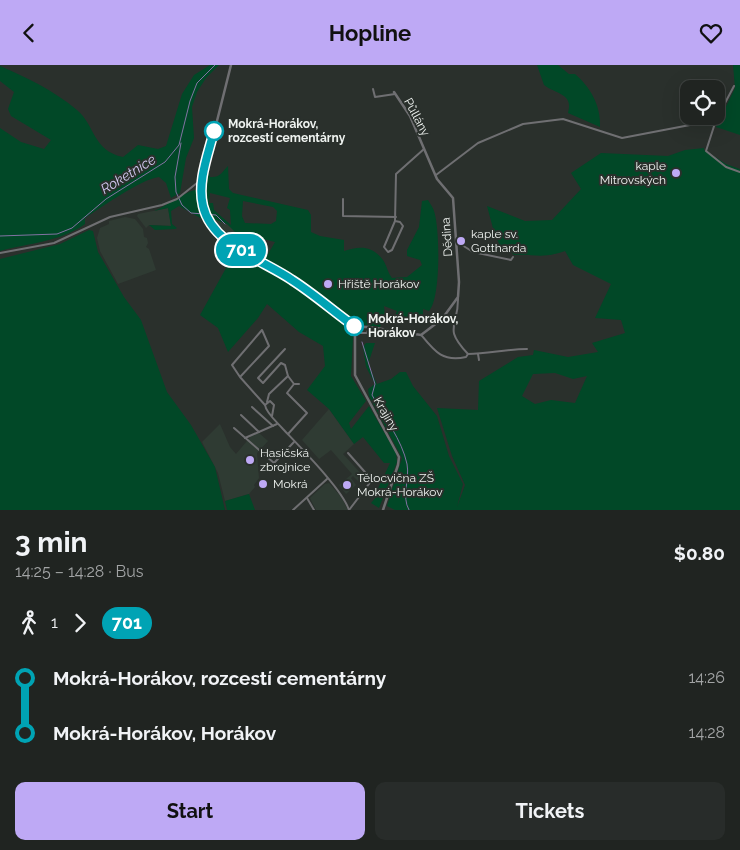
<!DOCTYPE html>
<meta charset="utf-8">
<style>
:root{--surface:#202421;--page:#282c2a;--text:#f1f3f6;--muted:#a2a4a5;--line:#3d413f;--accent:#bea9f5}
body{margin:0;font-family:Raleway,sans-serif;background:var(--page);color:var(--text);height:100vh;display:flex;flex-direction:column;font-size:19px;white-space:nowrap}
*{box-sizing:border-box;margin:0}
p{font-size:16px;color:var(--muted)}
.icon{flex:none;width:28px;height:28px;fill:none;stroke:currentColor;stroke-width:2;stroke-linecap:round;stroke-linejoin:round}
.map{position:relative;height:445px;overflow:hidden}
.panel{display:flex;flex-direction:column;background:var(--surface);flex:1}
.panel>*{flex:none}
.badge{padding:0 10px;border-radius:16px;font-size:18px;line-height:32px}
.controls{position:absolute;left:680px;top:15px;display:grid;gap:10px}
.controls a{display:grid;place-items:center;width:45px;height:45px;border-radius:10px;background:var(--surface);box-shadow:0 5px 20px #0002,0 0 0 1px var(--line);font-size:25px}
.map>.badge{position:absolute;translate:-50% -50%;box-shadow:0 0 0 2px #fff}
.legs{display:flex;align-items:center;gap:8px;height:55px;padding:0 15px;font-size:16px}
.legs p{margin-inline-start:auto}
.head{display:flex;align-items:center;justify-content:space-between;height:85px;padding:0 15px}
h1{font-size:28px;font-weight:700;line-height:38px}
.cta{display:flex;gap:10px;margin-top:auto;padding:10px 15px}
.cta a{flex:1;height:58px;border-radius:10px;background:var(--accent);color:#111;font-size:20px;font-weight:700;line-height:58px;text-align:center}
.cta a+a{background:var(--page);color:var(--text)}
ul{padding:0 15px;list-style:none}
li{display:flex;align-items:center;gap:18px;height:55px;font-size:19px}
li i{display:grid;place-items:center;width:8px;height:100%;margin:0 6px;background:currentColor}
li i::after{content:'';width:12px;height:12px;margin:-6px;border:4px solid;border-radius:50%;background:var(--surface)}
li p{margin-inline-start:auto}
li:first-child i{background:linear-gradient(#0000 50%,currentColor 0)}
li:last-child i{background:linear-gradient(currentColor 50%,#0000 0)}
header{display:flex;justify-content:space-between;align-items:center;height:65px;padding:0 15px;background:var(--accent);color:#111;font-size:22px;font-weight:700}
.map>svg:first-child{display:block}
.built{fill:#2f3b33}
.green{fill:#014827;fill-rule:evenodd}
.lines{fill:none;stroke-linecap:round;stroke-linejoin:round}
.stream{stroke:#8273a3;stroke-width:1}
.minor{stroke:#6f6f72;stroke-width:2}
.tertiary{stroke:#6f6f72;stroke-width:2.5}
.line-1-casing{stroke:#fff;stroke-width:11}
.line-1{stroke:#00a3b4;stroke-width:8}
.stop-1-dot{fill:#fff;stroke:#00a3b4;stroke-width:2.5}
.poi-dot{fill:#bea9f5;stroke:#2a302c;stroke-width:2}
.labels{text-anchor:middle;stroke-width:4;stroke-linejoin:round;paint-order:stroke}
.street-label{font-size:12px;fill:#eff3f0;stroke:#2a302c}
.stop-label{font-size:12px;font-weight:bold;fill:#eff3f0;stroke:#2a302c;text-anchor:start}
.poi-label{font-size:12px;fill:#eff3f0;stroke:#2a302c;text-anchor:start}
.water-label{font-size:14px;font-style:italic;fill:#d5cbf4;stroke:#2a302c}
</style>
<header><svg class="icon" aria-label="back" viewBox="0 0 24 24"><path d="M15 5l-7 7 7 7"/></svg>Hopline<svg class="icon" aria-label="heart" viewBox="0 0 24 24"><path d="M12 20l-8-8c-3-5 5-10 8-4 3-6 11-1 8 4z"/></svg></header>
<div class="map">
<svg width="740" height="445" viewBox="0 0 740 445">
<rect width="100%" height="100%" fill="#2a302c"/>
<g class="built">
<path d="M168,143l3,18 -22,-1 -3,3 -9,-12 1,-2z"/>
<path d="M208,151l19,8 19,15 23,8 1,2 -6,12 -41,-26z"/>
<path d="M125,152l10,2 8,10 1,8 3,1 1,5 -2,4 3,2 7,21 -38,14 -18,-33 -3,-13 3,-10 9,-4v-3z"/>
<path d="M329,344l25,35 -11,10 21,23 -5,5 -6,-6 -2,2 5,7 -10,9 -7,-9 13,-11 -21,-24 -12,9 -17,-19z"/>
<path d="M220,359l10,23 6,7 16,-19 7,-2 9,8 -11,12 2,25 -5,7 1,2 -6,7 -24,7 -7,-28 -16,-31z"/>
<path d="M329,418l12,14 7,13h-32l-6,-12 15,-14z"/>
</g>
<g class="green">
<path d="M210,0h9l-13,13 -9,14 -5,15 2,31 -8,20 -6,35 -9,5 -5,-15 -7,-6c-18,2 -57,30 -74,41v6c-25,18 -56,19 -85,27v-123l21,14 23,7 7,-9 -40,-24 -3,-7 6,-17 -14,-11v-15c28,12 53,24 77,44 18,15 16,41 46,47l15,-12 20,4 8,-3 16,-52 12,-19z"/>
<path d="M537,0h21l11,9h6c15,13 26,31 25,53l-32,-14c6,-20 -13,-19 -24,-28z"/>
<path d="M733,0h7v70l-24,-8 19,-39z"/>
<path d="M704,83v2l22,14 14,5v341h-345l-8,-4 15,-48 -33,-62 -1,-7 7,-5 -9,-17 -3,-20 3,-4h9l-7,21 9,20 14,-5 9,-7h6l7,14 24,30 12,40 14,28 -6,23 8,-22 -13,-29 -15,-48 41,2 1,-29 39,-24 15,-2 1,-5 34,7 30,-5 -6,-9 33,-10 -4,-13 -26,-2 16,-34 -38,-19 -8,-14c-22,8 -30,3 -51,4l-7,-8 -7,-1 -6,-14 -7,-26 38,15 27,-1 29,-31 -10,-16 30,-20 67,3 17,-6zM555,308l18,6 14,-3 -12,27 -24,-3 -16,4 -13,-8 11,-22z"/>
<path d="M207,101l3,11c10,1 12,-5 18,-11l1,23 4,4 75,17 3,5v17l9,4 24,4v11c15,-5 28,-6 39,9 4,6 5,13 9,18l15,-1 15,-12 -2,-5 -13,-4v-6l12,-23 3,-26 6,-1c2,4 5,7 6,11 6,17 7,88 -5,100l-6,-2v8l-4,4h-13l-12,-3 3,-7 -13,-5 1,9 -5,12 -22,-3 -10,-4 -48,-37 -36,-22 11,-19 -40,-10 -8,-8 -19,-7 -2,2 4,13 -8,-13 -23,-13 -8,5 1,13 5,4 -2,1 -20,1 -6,-5 22,1 -3,-18 -14,3c11,-4 34,-21 42,-21l5,13h3zM210,128l20,5 -3,10 3,2 1,15 -17,-15 -1,-7h-4zM243,136l30,6 4,4 -1,10 -5,3 -26,-1 -3,-7z"/>
<path d="M89,165l4,1 5,21 26,45 17,23 26,72 24,33 24,42 10,43h-225v-251l60,-15z"/>
<path d="M236,185l55,31 60,48 2,8 -2,39 15,25 -17,22 2,6 18,-23 27,47 1,9 -18,46 -8,-5 6,-7 -2,-1 15,-32h-6l-21,-26 -9,7 -25,-35 -22,-19 18,-24 -2,-20 -24,-14 -32,-28 -9,14 -30,34 -10,-24 -18,-13z"/>
<path d="M249,429l6,16h-28l-2,-9z"/>
</g>
<g class="lines">
<g class="stream">
<path d="M181,78l-6,34 1,15 6,13 9,8 25,2 9,9"/>
<path d="M0,171l57,-2 15,-6 34,-29 59,-37 14,-17 11,-44 7,-18 18,-18"/>
<path d="M362,277l13,42 -3,11c12,22 30,45 35,69 3,16 -6,32 2,46"/>
</g>
<g class="minor">
<path d="M734,21l-18,34 -10,31 20,16 14,5"/>
<path d="M373,24l2,8 20,-3"/>
<path d="M436,110l42,-32 45,-19 40,-5 59,19 94,-18"/>
<path d="M343,134v17l53,1"/>
<path d="M395,156l5,1 3,4 -11,24 -4,2 -4,-5 11,-26 1,-47 28,-25"/>
<path d="M457,180h5l11,7 38,8 2,-3"/>
<path d="M0,188l54,-10 56,-26 52,-12 15,-6 20,-16 5,-1"/>
<path d="M458,232c1,31 -16,29 10,57 20,0 38,-5 59,-5"/>
<path d="M356,268h11l2,-6"/>
<path d="M422,271c13,16 21,26 44,21l2,-3"/>
<path d="M285,284l-27,29 5,5 18,-20 4,2 3,11"/>
<path d="M478,289l1,6"/>
<path d="M240,312l29,-31 -7,-16 -30,35 8,12 25,28"/>
<path d="M294,319h5"/>
<path d="M267,337l2,-8 19,-18 6,8 -7,9 20,20 -19,21"/>
<path d="M252,342l21,19"/>
<path d="M241,350l18,17"/>
<path d="M272,351l2,-11 -4,-4 -5,4c1,8 12,17 18,24 17,18 59,60 66,81"/>
<path d="M234,363l40,35 20,-21"/>
<path d="M245,373l32,-14"/>
<path d="M348,388l24,27 -23,30"/>
<path d="M307,433l7,12"/>
<path d="M293,445l34,-31"/>
</g>
<g class="tertiary">
<path d="M231,0l-28,112 -1,21 4,19 10,13 15,14 62,36 62,47"/>
<path d="M355,262h14l52,8 21,-16 16,-22 1,-15 -6,-84 -16,-19 -27,-63 -16,-24"/>
<path d="M355,262v48l44,82 -1,8 -15,45"/>
</g>
</g>
<g class="lines">
<g class="line-1-casing">
<path id="line-1" d="M214,66c-6,24 -17,51 -11,75 9,39 60,54 89,74 22,14 41,31 62,46"/>
</g>
<use href="#line-1" class="line-1"/>
</g>
<g class="stop-1-dot">
<circle cx="214" cy="66" r="9"/>
<circle cx="354" cy="261" r="9"/>
</g>
<g class="poi-dot">
<circle cx="676" cy="108" r="5"/>
<circle cx="461" cy="176" r="5"/>
<circle cx="328" cy="219" r="5"/>
<circle cx="250" cy="395" r="5"/>
<circle cx="263" cy="419" r="5"/>
<circle cx="347" cy="420" r="5"/>
</g>
<g class="labels">
<g class="street-label">
<text transform="translate(417 52) rotate(62)" y="4">Půllány</text>
<text transform="translate(447 172) rotate(-94)" y="4">Dědina</text>
<text transform="translate(386 349) rotate(60)" y="4">Krajiny</text>
</g>
<g class="stop-label">
<text x="228" y="63">Mokrá-Horákov,<tspan x="228" dy="14">rozcestí cementárny</tspan></text>
<text x="368" y="258">Mokrá-Horákov,<tspan x="368" dy="14">Horákov</tspan></text>
</g>
<g class="poi-label">
<text x="666" y="105" text-anchor="end">kaple<tspan x="666" dy="14">Mitrovských</tspan></text>
<text x="471" y="173">kaple sv.<tspan x="471" dy="14">Gottharda</tspan></text>
<text x="338" y="223">Hřiště Horákov</text>
<text x="260" y="392">Hasičská<tspan x="260" dy="14">zbrojnice</tspan></text>
<text x="357" y="417">Tělocvična ZŠ<tspan x="357" dy="14">Mokrá-Horákov</tspan></text>
<text x="273" y="423">Mokrá</text>
</g>
<g class="water-label">
<text transform="translate(128 109) rotate(-32)" y="5">Roketnice</text>
</g>
</g>
</svg>
<div class="controls">
<a><svg class="icon" aria-label="locate" viewBox="0 0 24 24"><circle cx="12" cy="12" r="6"/><path d="M12 2v4M12 18v4M2 12h4M18 12h4"/></svg></a>
</div>
<b class="badge" style="left:241px;top:185px;background:#00a3b4;color:#fff">701</b>
</div>
<section class="panel">
<div class="head"><div><h1>3 min</h1><p>14:25 – 14:28 · Bus</p></div><b>$0.80</b></div>
<div class="legs"><svg class="icon" aria-label="walk" viewBox="0 0 24 24"><circle cx="13" cy="4" r="2"/><path d="M13 8l-2 6 4 7M11 14l-3 7M7 12l3-4h3l4 4"/></svg>1<svg class="icon" aria-label="forward" viewBox="0 0 24 24"><path d="M9 5l7 7-7 7"/></svg><b class="badge" style="background:#00a3b4;color:#fff">701</b></div>
<ul>
<li><i style="color:#00a3b4"></i><b>Mokrá-Horákov, rozcestí cementárny</b><p>14:26</p></li>
<li><i style="color:#00a3b4"></i><b>Mokrá-Horákov, Horákov</b><p>14:28</p></li>
</ul>
<div class="cta"><a>Start</a><a>Tickets</a></div>
</section>
